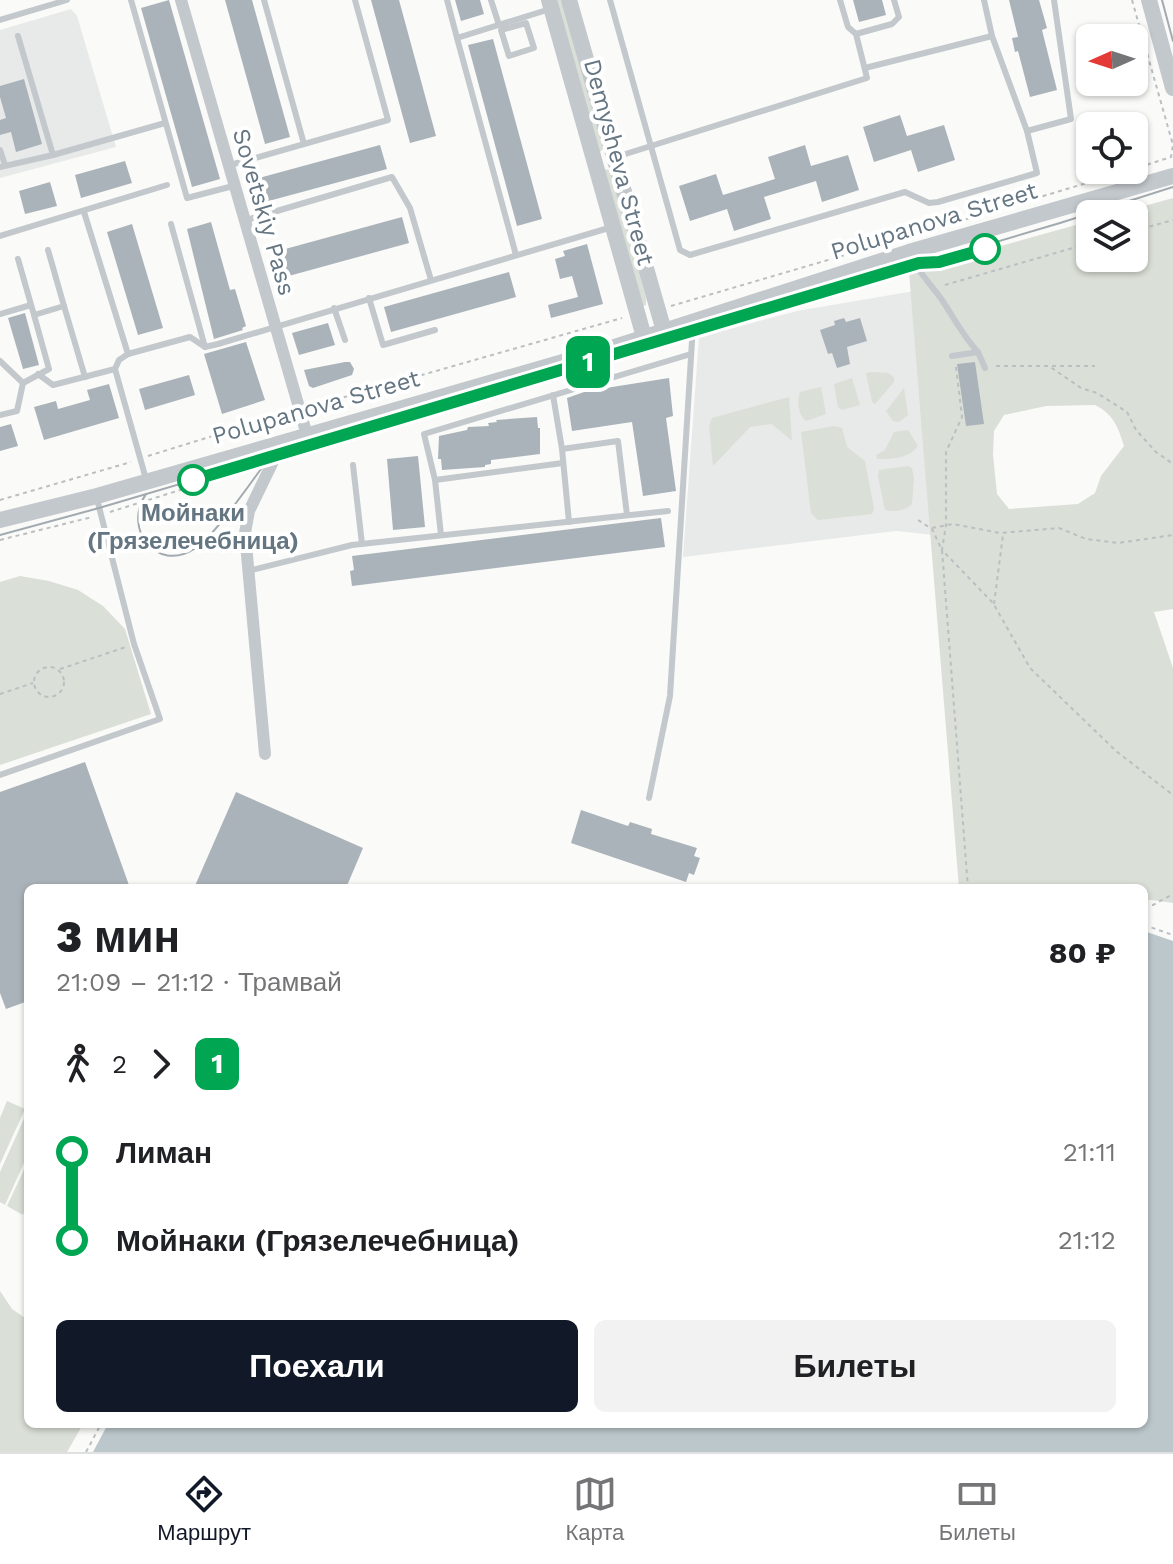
<!DOCTYPE html>
<html lang="ru">
<meta charset="utf-8">
<style>
:root{--surface:#fff;--page:#f2f2f2;--text:#202124;--muted:#757577;--line:#e0e0e0;--accent:#111827}
body{margin:0;font-family:"Work Sans",sans-serif;background:var(--page);color:var(--text);height:100vh;display:flex;flex-direction:column;font-size:30px;white-space:nowrap}
*{box-sizing:border-box;margin:0}
p{font-size:26px;color:var(--muted)}
.icon{flex:none;width:44px;height:44px;fill:none;stroke:currentColor;stroke-width:2;stroke-linecap:round;stroke-linejoin:round}
.map{position:relative;flex:1;overflow:hidden}
.side{position:absolute;left:24px;top:884px;width:1124px;height:544px;display:flex;flex-direction:column;background:var(--surface);border-radius:12px;box-shadow:0 2px 6px #0004}
.side>*{flex:none}
.badge{padding:0 16px;border-radius:12px;font-size:28px;line-height:52px}
.needle{width:52px;rotate:267deg}
.buttons{position:absolute;left:1076px;top:24px;display:grid;gap:16px}
.buttons a{display:grid;place-items:center;width:72px;height:72px;border-radius:12px;background:var(--surface);box-shadow:0 2px 6px #0004;font-size:40px}
.map>.badge{position:absolute;translate:-50% -50%;box-shadow:0 0 0 4px #fff}
.legs{display:flex;align-items:center;gap:12px;height:88px;padding:0 32px;font-size:26px}
.legs p{margin-inline-start:auto}
.head{display:flex;align-items:center;justify-content:space-between;height:136px;padding:0 32px}
h1{font-size:44px;font-weight:800;line-height:60px}
.button{display:flex;gap:16px;margin-top:auto;padding:16px 32px}
.button a{flex:1;height:92px;border-radius:12px;background:var(--accent);color:#fff;font-size:32px;font-weight:800;line-height:92px;text-align:center}
.button a+a{background:var(--page);color:var(--text)}
ul{padding:0 32px;list-style:none}
li{display:flex;align-items:center;gap:28px;height:88px;font-size:30px}
li i{display:grid;place-items:center;width:12px;height:100%;margin:0 10px;background:currentColor}
li i::after{content:'';width:20px;height:20px;margin:-10px;border:6px solid;border-radius:50%;background:var(--surface)}
li p{margin-inline-start:auto}
li:first-child i{background:linear-gradient(#0000 50%,currentColor 0)}
li:last-child i{background:linear-gradient(currentColor 50%,#0000 0)}
.menu{display:flex;justify-content:space-around;align-items:center;height:112px;border-top:2px solid var(--line);background:var(--surface);font-size:22px;color:var(--muted)}
.menu a{display:grid;justify-items:center;gap:4px}
.menu .selected{color:var(--accent)}
.map>svg:first-child{display:block}
.built{fill:#e8e9e9}
.green{fill:#dadfd7;fill-rule:evenodd}
.water{fill:#bbc7cb}
.building{fill:#aab3b9}
.lines{fill:none;stroke-linecap:round;stroke-linejoin:round}
.path{stroke:#bbbfc2;stroke-width:2;stroke-dasharray:4 4;stroke-linecap:butt}
.service{stroke:#c3c8cc;stroke-width:6}
.minor{stroke:#c3c8cc;stroke-width:12}
.tertiary{stroke:#c3c8cc;stroke-width:16}
.tram{stroke:#a2aab0;stroke-width:2}
.line-1-casing{stroke:#fff;stroke-width:18}
.line-1{stroke:#00a651;stroke-width:12}
.stop-1-dot{fill:#fff;stroke:#00a651;stroke-width:4}
.labels{text-anchor:middle;stroke-width:8;stroke-linejoin:round;paint-order:stroke}
.street-label{font-size:24px;fill:#657683;stroke:#fff}
.stop-label{font-size:24px;font-weight:bold;fill:#657683;stroke:#fff}
</style>
<div class="map">
<svg width="1173" height="1452" viewBox="0 0 1173 1452">
<rect width="100%" height="100%" fill="#fafaf8"/>
<g class="built">
<path d="M71,9l6,7 39,131 -116,31v-148z"/>
<path d="M920,290l14,245 -38,-4 -213,26 16,-220 98,-26z"/>
</g>
<g class="green">
<path d="M554,0h9l41,148 -4,4 -4,-2z"/>
<path d="M604,169l6,1 36,128v7l-3,1z"/>
<path d="M1173,198v411l-19,3 19,56v235l-29,-4v-11h-185l-50,-616 181,-51v37h44v-44h-18zM1095,405c18,9 23,21 29,41l-23,30 -6,17 -17,11 -69,5 -12,-15 -4,-39 1,-24 10,-16 42,-9z"/>
<path d="M872,372l16,1 6,4v5l-19,22 -3,-2 -6,-29z"/>
<path d="M852,378l8,27 -18,5 -4,-3 -4,-23z"/>
<path d="M821,387l5,27 -20,7c-8,-6 -9,-19 -6,-29z"/>
<path d="M904,388l4,27 -9,7 -6,-1 -7,-10z"/>
<path d="M789,397l3,44 -20,-17 -22,3 -37,39 -4,-40 3,-8z"/>
<path d="M834,426l8,2 5,19 18,14 9,48 -2,5 -54,6 -7,-7 -10,-81z"/>
<path d="M908,430l10,16c-10,13 -25,13 -41,13l-1,-4 9,-5 9,-18z"/>
<path d="M908,466l4,2 2,10 -2,26c-7,7 -16,8 -27,6l-7,-34 1,-6z"/>
<path d="M20,576l29,5 29,9 25,16 22,23 26,85 -151,51v-183z"/>
<path d="M7,1101l18,8 -25,55v-46z"/>
<path d="M27,1112l1,42 -23,51 -5,-3v-30z"/>
<path d="M28,1161v41l-5,13 -16,-9z"/>
<path d="M0,1291l12,18 16,11v104h55l-16,28h-67z"/>
</g>
<path class="water" d="M1144,931l29,10v511h-1080l15,-28h1036z"/>
<g class="building">
<path d="M169,0l51,179 -28,8 -51,-179z"/>
<path d="M225,0h27l38,137 -25,7z"/>
<path d="M371,0h28l37,136 -26,7z"/>
<path d="M455,0h25l4,14 -23,7z"/>
<path d="M853,0h29l4,15 -27,7z"/>
<path d="M1009,0h30l8,28 -5,2 15,60 -27,7 -12,-46 -3,1 -3,-14 6,-1z"/>
<path d="M493,39l49,180 -25,7 -49,-181z"/>
<path d="M24,79l18,65 -26,8 -5,-20 -11,3v-15l6,-2 -6,-21v-11z"/>
<path d="M900,115l7,21 37,-11 11,35 -37,12 -7,-22 -37,12 -11,-35z"/>
<path d="M380,145l7,24 -122,33 -6,-24z"/>
<path d="M805,145l6,21 37,-11 11,35 -37,12 -6,-21 -52,16 7,22 -37,12 -7,-22 -37,12 -11,-35 37,-12 7,21 52,-16 -7,-22z"/>
<path d="M125,161l7,22 -51,15 -6,-23z"/>
<path d="M50,182l7,24 -32,8 -6,-23z"/>
<path d="M402,217l7,26 -124,34 -7,-26z"/>
<path d="M211,222l19,68 5,-1 11,37 -4,2 1,2 -29,9 -27,-110z"/>
<path d="M132,224l31,104 -25,7 -31,-103z"/>
<path d="M587,244l16,60 -52,14 -3,-13 30,-8 -6,-21 -12,3 -5,-20 10,-3 -2,-5z"/>
<path d="M509,272l7,25 -125,35 -7,-25z"/>
<path d="M25,313l14,52 -16,4 -15,-51z"/>
<path d="M844,318l2,4 14,-4 7,23 -20,6 3,17 -13,4 -5,-15 -4,1 -8,-24 15,-5 -1,-4z"/>
<path d="M328,323l7,22 -36,10 -7,-22z"/>
<path d="M246,342l19,58 -43,14 -18,-60z"/>
<path d="M345,362h5l4,7 -2,6 -39,13 -4,-2 -5,-16z"/>
<path d="M975,362l9,62 -18,2 -9,-62z"/>
<path d="M189,375l6,20 -50,15 -6,-21z"/>
<path d="M669,378l4,38 -7,2 10,73 -33,5 -11,-74 -60,9 -5,-33 20,-7z"/>
<path d="M109,384l10,34 -75,22 -10,-33 22,-6 2,8 32,-9 -3,-10z"/>
<path d="M537,417l1,11h2v26l-49,6v4l-6,1v2l-43,3 -1,-11h-3l1,-23 28,-6 1,-3 21,-1 -1,-3 9,-1 -1,-2z"/>
<path d="M11,424l7,22 -18,5v-24z"/>
<path d="M418,456l7,71 -32,3 -6,-71z"/>
<path d="M661,518l4,29 -313,39 -2,-15 4,-1 -2,-14z"/>
<path d="M85,762l45,126h-102v113l-22,8 -6,-16v-201z"/>
<path d="M236,792l127,56 -17,40h-152z"/>
<path d="M581,810l47,16 2,-4 22,7 -1,5 46,14 -3,8 6,2 -6,17 -5,-2 -3,9 -115,-39z"/>
</g>
<g class="lines">
<g class="path">
<path d="M1132,0l41,145 -2,12 -37,12"/>
<path d="M1134,231l39,-11"/>
<path d="M920,233l210,-63"/>
<path d="M945,285l145,-42"/>
<path d="M671,306l232,-68"/>
<path d="M996,366h53l32,22 16,5 30,19 9,18 20,22 17,12"/>
<path d="M1052,366h43"/>
<path d="M956,367l6,50 -16,35v73l-4,25 51,53 37,65 86,83 57,44"/>
<path d="M313,406l309,-88"/>
<path d="M148,456l139,-43"/>
<path d="M0,500l131,-38"/>
<path d="M110,512l118,-37"/>
<path d="M918,520l14,9 10,21 26,338"/>
<path d="M932,528l21,-4 47,9 59,-5 27,11 32,4 55,-8"/>
<path d="M0,540l92,-23"/>
<path d="M994,604l9,-69"/>
<circle cx="49" cy="682" r="15"/>
<path d="M60,669l66,-22"/>
<path d="M0,694l33,-11"/>
<path d="M1144,905h9l20,-11"/>
<path d="M1144,925l29,10"/>
<path d="M86,1452l15,-28"/>
</g>
<g class="service">
<path d="M131,0l56,198 46,-12"/>
<path d="M264,0l40,144"/>
<path d="M447,0l10,38 93,-29"/>
<path d="M491,0l8,25"/>
<path d="M610,0l70,250 10,5 215,-63 24,11 9,-1 99,-29 -10,-42 -35,-95"/>
<path d="M840,0l8,27 8,7"/>
<path d="M0,20l67,-20"/>
<path d="M526,23l8,25 -25,8 -8,-26z"/>
<path d="M18,36l35,119"/>
<path d="M457,38l59,217"/>
<path d="M865,68l127,-32 -8,-36"/>
<path d="M1027,131l44,-12 -17,-119"/>
<path d="M0,150l5,15"/>
<path d="M616,157l251,-79 -11,-44 36,-10 7,-7 -5,-17"/>
<path d="M227,166l161,-46 -33,-120"/>
<path d="M0,167l53,-12 112,-32"/>
<path d="M84,212l44,142 -9,6 -4,9 31,110"/>
<path d="M243,221l149,-44 18,31 21,72"/>
<path d="M171,224l34,123"/>
<path d="M0,236l167,-51"/>
<path d="M909,254c9,18 22,30 33,46 12,18 21,36 36,52"/>
<path d="M18,259l16,56"/>
<path d="M369,298l14,47 52,-15"/>
<path d="M64,306l21,71"/>
<path d="M334,308l11,32"/>
<path d="M0,314l31,-9"/>
<path d="M128,354l62,-17 15,10 13,-3 394,-117"/>
<path d="M952,356l26,-4 7,16"/>
<path d="M0,361l23,22"/>
<path d="M38,374l15,11 62,-16"/>
<path d="M553,395l9,54"/>
<path d="M0,415l17,-4 6,-28 26,-14 -15,-54 30,-9 -16,-56"/>
<path d="M353,465l9,79"/>
<path d="M435,480l-11,-46 267,-80"/>
<path d="M569,522l-7,-73 56,-8 9,74"/>
<path d="M441,535l-6,-55 128,-17"/>
<path d="M248,571l104,-26 316,-34"/>
<path d="M0,775l160,-56 -26,-75 -37,-145"/>
<path d="M649,798l21,-102 23,-371"/>
</g>
<g class="minor">
<path d="M181,0l126,435"/>
<path d="M265,754l-20,-221 4,-22 33,-68"/>
</g>
<g class="tertiary">
<path d="M549,0l95,337"/>
<path d="M569,0l95,331"/>
<path d="M1149,0l24,88"/>
<path d="M0,520l97,-24 511,-147 301,-97 264,-76"/>
</g>
<g class="tram">
<path d="M1162,0l11,41"/>
<path d="M146,494c-24,35 11,79 48,55 22,-14 58,-69 76,-92"/>
<path d="M0,535l99,-27 961,-285 113,-36"/>
</g>
</g>
<g class="lines">
<g class="line-1-casing">
<path id="line-1" d="M193,480l726,-217 20,-1 46,-13"/>
</g>
<use href="#line-1" class="line-1"/>
</g>
<g class="stop-1-dot">
<circle cx="985" cy="249" r="14"/>
<circle cx="193" cy="480" r="14"/>
</g>
<g class="labels">
<g class="street-label">
<text transform="translate(619 162) rotate(75)" y="8">Demysheva Street</text>
<text transform="translate(264 212) rotate(74)" y="8">Sovetskiy Pass</text>
<text transform="translate(934 221) rotate(-17)" y="8">Polupanova Street</text>
<text transform="translate(316 407) rotate(-16)" y="8">Polupanova Street</text>
</g>
<g class="stop-label">
<text x="193" y="521">Мойнаки<tspan x="193" dy="28">(Грязелечебница)</tspan></text>
</g>
</g>
</svg>
<div class="buttons">
<a><svg class="needle" viewBox="-14 -14 28 28"><path d="M0-13l5 13h-10z" fill="#e53935"/><path d="M0 13l5-13h-10z" fill="#757577"/></svg></a>
<a><svg class="icon" aria-label="locate" viewBox="0 0 24 24"><circle cx="12" cy="12" r="6"/><path d="M12 2v4M12 18v4M2 12h4M18 12h4"/></svg></a>
<a><svg class="icon" aria-label="layers" viewBox="0 0 24 24"><path d="M12 4l9 5-9 5-9-5zM3 14l9 5 9-5"/></svg></a>
</div>
<b class="badge" style="left:588px;top:362px;background:#00a651;color:#fff">1</b>
<section class="side">
<div class="head"><div><h1>3 мин</h1><p>21:09 – 21:12 · Трамвай</p></div><b>80 ₽</b></div>
<div class="legs"><svg class="icon" aria-label="walk" viewBox="0 0 24 24"><circle cx="13" cy="4" r="2"/><path d="M13 8l-2 6 4 7M11 14l-3 7M7 12l3-4h3l4 4"/></svg>2<svg class="icon" aria-label="forward" viewBox="0 0 24 24"><path d="M9 5l7 7-7 7"/></svg><b class="badge" style="background:#00a651;color:#fff">1</b></div>
<ul>
<li><i style="color:#00a651"></i><b>Лиман</b><p>21:11</p></li>
<li><i style="color:#00a651"></i><b>Мойнаки (Грязелечебница)</b><p>21:12</p></li>
</ul>
<div class="button"><a>Поехали</a><a>Билеты</a></div>
</section>
</div>
<nav class="menu">
<a class="selected"><svg class="icon" aria-label="directions" viewBox="0 0 24 24"><path d="M12 3l9 9-9 9-9-9zM9 14v-3h6M13 9l2 2-2 2"/></svg>Маршрут</a>
<a><svg class="icon" aria-label="map" viewBox="0 0 24 24"><path d="M3 6l6-2 6 2 6-2v14l-6 2-6-2-6 2zM9 4v14M15 6v14"/></svg>Карта</a>
<a><svg class="icon" aria-label="tickets" viewBox="0 0 24 24"><path d="M3 7h18v10H3zM15 7v10"/></svg>Билеты</a>
</nav>
